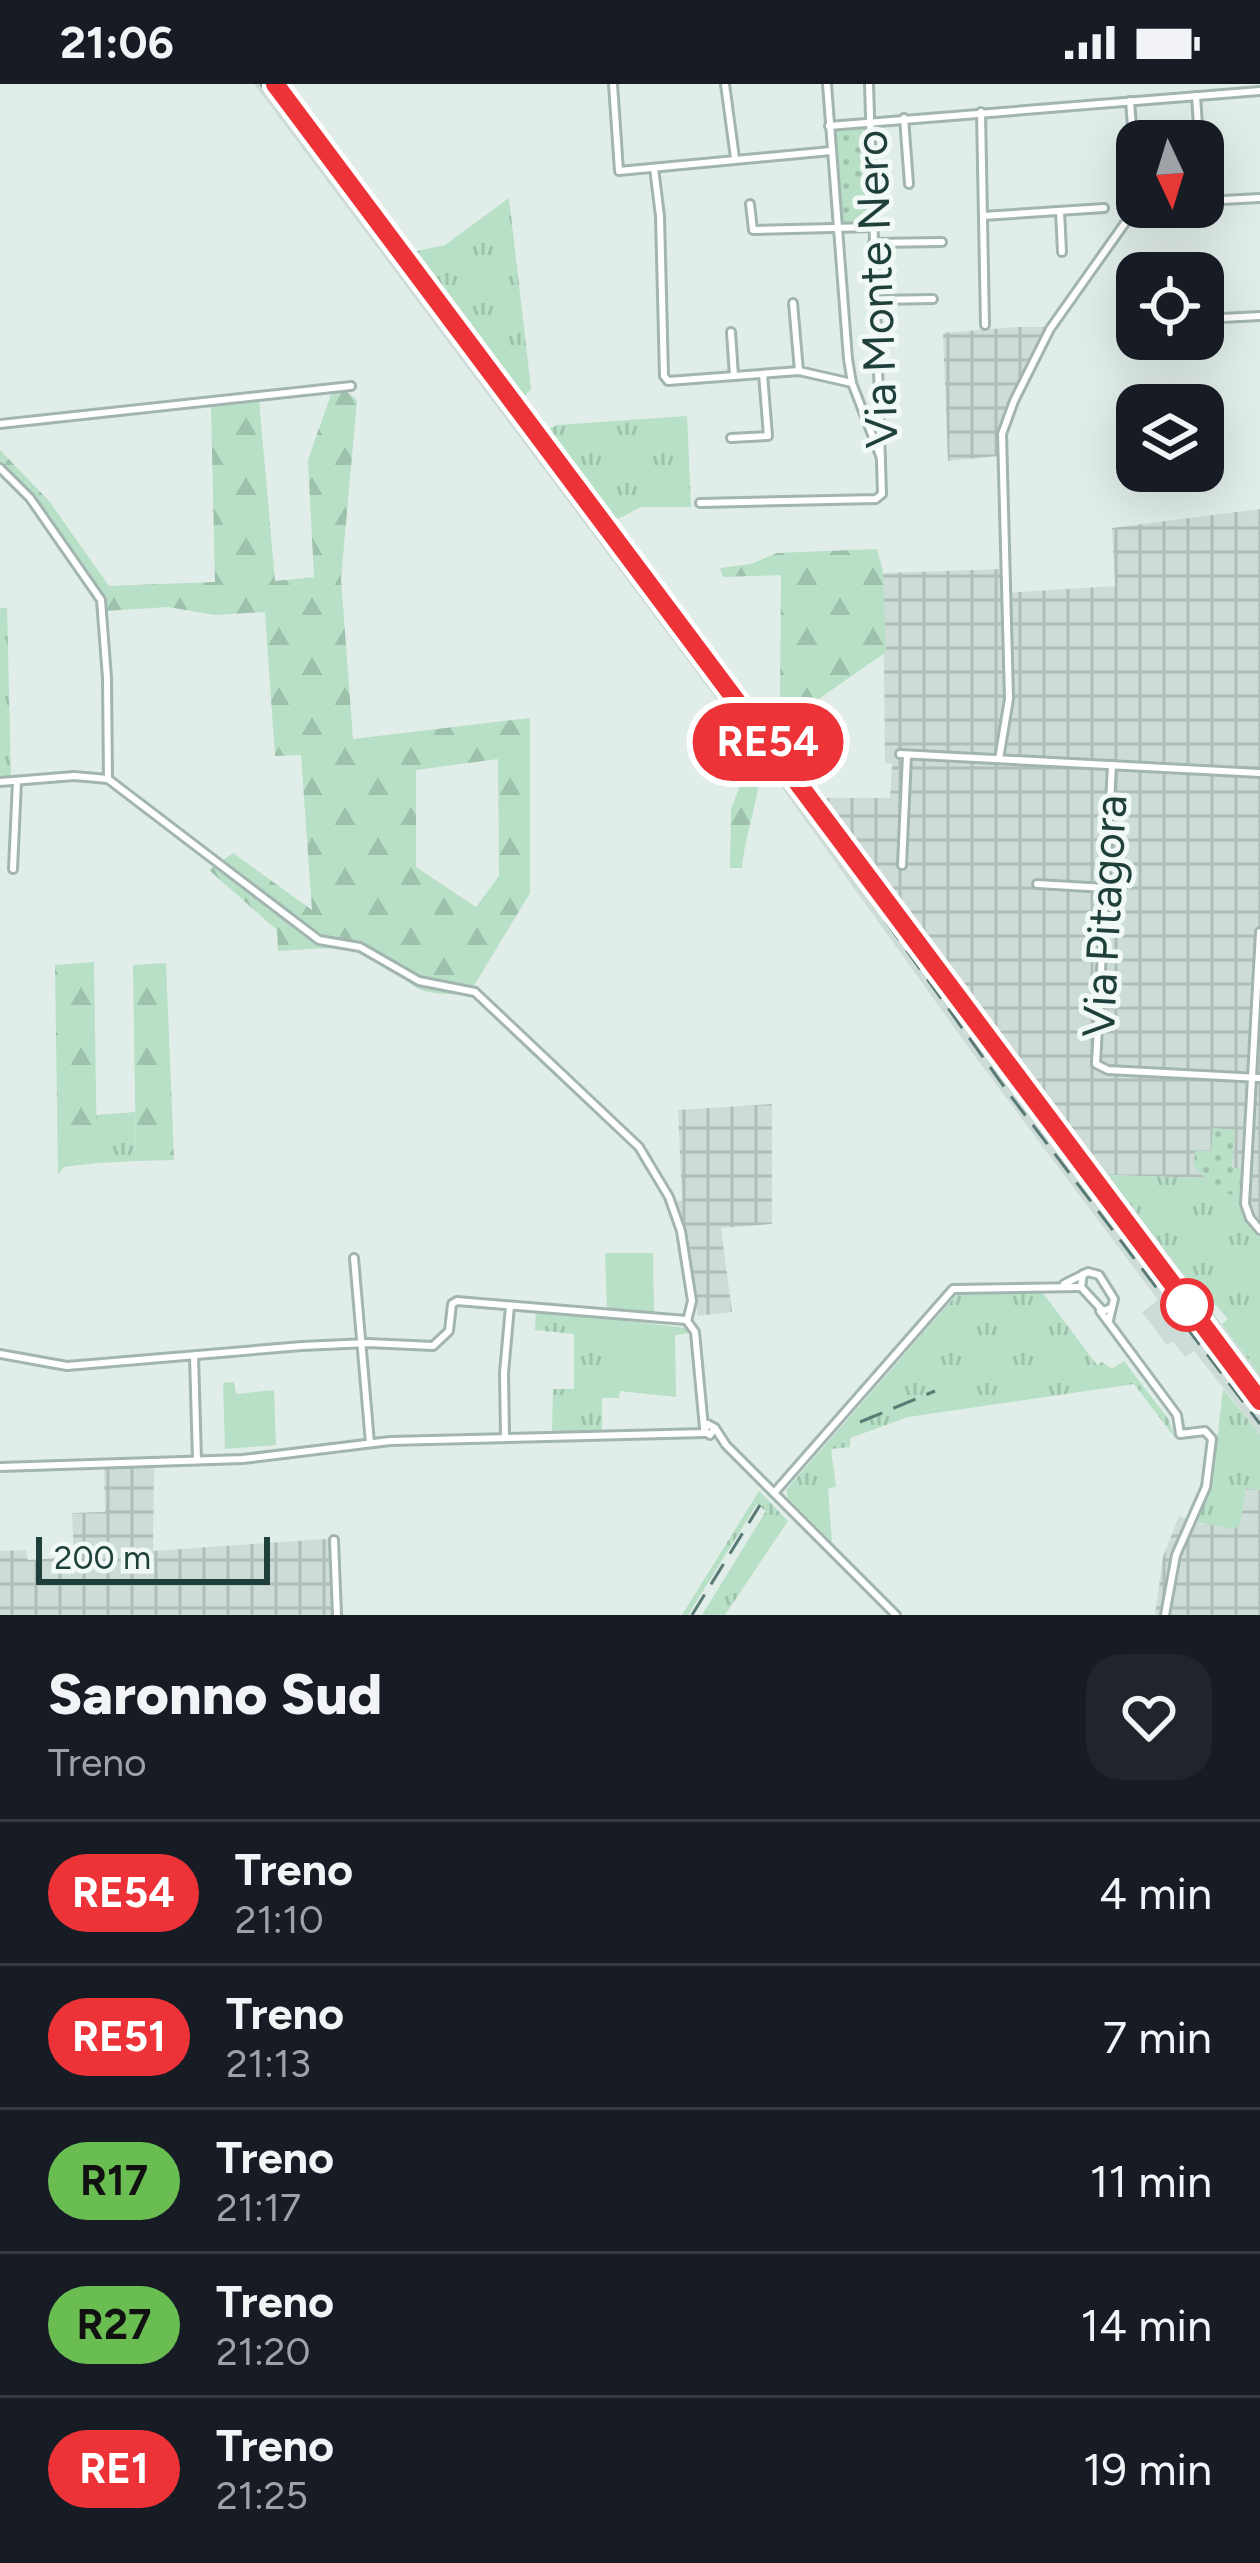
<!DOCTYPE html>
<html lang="it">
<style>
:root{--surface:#171b24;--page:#20242c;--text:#f1f3f6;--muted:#9ea1a6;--line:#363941}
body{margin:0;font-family:Figtree,sans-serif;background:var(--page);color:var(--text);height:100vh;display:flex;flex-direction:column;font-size:45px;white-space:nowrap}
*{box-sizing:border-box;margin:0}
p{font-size:39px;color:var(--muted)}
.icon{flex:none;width:66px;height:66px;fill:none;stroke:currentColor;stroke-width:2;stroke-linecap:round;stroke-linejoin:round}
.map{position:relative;height:1531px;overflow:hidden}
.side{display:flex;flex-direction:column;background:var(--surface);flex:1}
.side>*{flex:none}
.badge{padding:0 24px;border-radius:39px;font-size:42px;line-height:78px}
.needle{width:78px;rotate:176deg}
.tools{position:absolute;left:1116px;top:36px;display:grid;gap:24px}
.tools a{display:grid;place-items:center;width:108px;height:108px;border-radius:24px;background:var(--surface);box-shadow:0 12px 48px #0002;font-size:60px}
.scale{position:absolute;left:36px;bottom:30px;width:234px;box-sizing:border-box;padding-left:12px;border:6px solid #1f3f3a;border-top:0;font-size:33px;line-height:42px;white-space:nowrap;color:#1f3f3a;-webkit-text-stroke:9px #f1f9f6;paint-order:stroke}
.map>.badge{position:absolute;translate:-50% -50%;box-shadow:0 0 0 6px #fff}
.round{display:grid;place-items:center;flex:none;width:126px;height:126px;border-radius:36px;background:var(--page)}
.head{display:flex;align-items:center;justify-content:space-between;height:204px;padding:0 48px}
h1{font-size:57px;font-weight:800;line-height:90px}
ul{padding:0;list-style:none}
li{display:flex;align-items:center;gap:36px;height:144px;padding:0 48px;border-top:3px solid var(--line)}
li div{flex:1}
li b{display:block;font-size:45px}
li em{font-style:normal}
li .badge{min-width:132px;font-weight:700;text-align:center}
.status{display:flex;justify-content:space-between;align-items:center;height:84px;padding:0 60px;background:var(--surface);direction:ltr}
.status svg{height:33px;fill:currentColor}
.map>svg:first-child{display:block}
.built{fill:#cedcd8}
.industrial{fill:url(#industrial-grid)}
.grass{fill:url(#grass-tufts)}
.forest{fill:url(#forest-firs);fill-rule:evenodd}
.park{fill:#b7e0c6}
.garden{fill:url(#garden-dots)}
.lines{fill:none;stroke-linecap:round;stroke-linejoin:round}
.street-casing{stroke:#a2b5b0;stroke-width:12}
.street{stroke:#fff;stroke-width:6}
.rail{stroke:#597a75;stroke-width:3;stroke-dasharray:24 12;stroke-linecap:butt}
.line-casing{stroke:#fff;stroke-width:27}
.line{stroke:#ee3338;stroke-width:18}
.stop-dot{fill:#fff;stroke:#ee3338;stroke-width:6}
.labels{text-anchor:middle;stroke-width:10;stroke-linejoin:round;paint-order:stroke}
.street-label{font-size:45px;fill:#1f3f3a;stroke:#f1f9f6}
</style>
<div class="status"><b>21:06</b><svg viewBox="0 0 49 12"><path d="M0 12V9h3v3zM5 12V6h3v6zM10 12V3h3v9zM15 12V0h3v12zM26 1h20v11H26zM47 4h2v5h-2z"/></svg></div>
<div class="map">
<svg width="1260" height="1531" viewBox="0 0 1260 1531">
<defs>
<pattern id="industrial-grid" width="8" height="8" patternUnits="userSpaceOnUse" patternTransform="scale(3)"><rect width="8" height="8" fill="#cedcd8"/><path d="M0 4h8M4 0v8" fill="none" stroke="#b0beba"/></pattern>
<pattern id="grass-tufts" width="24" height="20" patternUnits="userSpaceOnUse" patternTransform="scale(3)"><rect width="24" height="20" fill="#b7e0c6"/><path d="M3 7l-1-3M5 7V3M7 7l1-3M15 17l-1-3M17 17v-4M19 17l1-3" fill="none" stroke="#9dc1ab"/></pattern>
<pattern id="forest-firs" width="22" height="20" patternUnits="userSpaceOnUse" patternTransform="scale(3)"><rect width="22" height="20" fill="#b7e0c6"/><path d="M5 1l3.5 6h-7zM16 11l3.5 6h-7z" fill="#9dc1ab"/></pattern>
<pattern id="garden-dots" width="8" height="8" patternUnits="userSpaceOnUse" patternTransform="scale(3)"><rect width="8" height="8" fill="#b7e0c6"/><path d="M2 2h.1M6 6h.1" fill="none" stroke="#9dc1ab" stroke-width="1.8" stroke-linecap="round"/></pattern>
</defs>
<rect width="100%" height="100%" fill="#e0ede8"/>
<path class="built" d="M254,0h32l974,1291v59l-66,-83 -9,6 -12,-16 -6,4 -25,-33 16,-12 -184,-245 -220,-306z"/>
<g class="industrial">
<path d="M1015,243h32l-37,71 -12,37v21l-50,5 -5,-128z"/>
<path d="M1260,425v728l-19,-28v-40l-9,-1 3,-38 -41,36 11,12 -97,-3 -284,-377h66l2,-34 -7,-1 -2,-190 119,-4 2,24 111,-7 -3,-58z"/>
<path d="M772,1020v120l-51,4 11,84 -34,4 -11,-85h-10l-8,-28 13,-2 -4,-91z"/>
<path d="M154,1381l-1,86 186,-13 4,77h-343v-64l26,-1 2,10 46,-3 -2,-44 33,-1 -1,-45z"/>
<path d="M1246,1404l14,2v125h-105l8,-58 16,-41 23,8h38z"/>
</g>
<g class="grass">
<path d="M509,114l22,191 -8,9 -111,-146 33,-7z"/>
<path d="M687,332l4,91h-50l-25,13 -69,-90 10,-5z"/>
<path d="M0,524h7l4,170h-11z"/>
<path d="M135,1028l1,49 -39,2 -1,-48z"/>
<path d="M1108,1091l97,3 15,16 20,1 3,21 17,21v138l-38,-51 6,-5 -22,-25 -5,3z"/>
<path d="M959,1208l84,1 54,72 5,-3 10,7 12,-8 45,59 6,18 -41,-54 -226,33 -58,21v9l-19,2 5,38 -8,1 4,54 -44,-44 -2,-8z"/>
<path d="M536,1227l66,7v113l-50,1 1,-43h21v-55l-39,-4z"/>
<path d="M1223,1305l37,45v56l-14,-2 -6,37 -6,4 -37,-7 15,-38z"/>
<path d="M759,1407l29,30 -63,94h-23l64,-104 -9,-7 -69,111h-6z"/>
</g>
<g class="forest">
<path d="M335,299l22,17 -16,179 12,160 177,-21v175l-61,101c-63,2 -49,-10 -96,-35 -29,-16 -63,-9 -95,-8l-1,-21 -68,-60 24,-17 79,57 -11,-155 -26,1 -10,-144 -50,3 -47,-8 -63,4 -79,-109 -26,-26v-26l49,51 60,85 106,-4 -4,-176 48,-7 16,182 39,-4 -6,-117zM498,675l1,117 -23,31 -60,-40v-97z"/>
<path d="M877,465l6,22 3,81 -96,67 -10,-11 1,-133 -58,2 -3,-9 31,-4 26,-11z"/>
<path d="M754,665l10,14 -4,5c-1,34 -15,65 -18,100h-12l1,-59z"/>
<path d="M94,878l3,201 -33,4 -6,8 -3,-210z"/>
<path d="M166,879l8,197 -38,1 -3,-196z"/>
</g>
<g class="park">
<path d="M605,1169h48l1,59 -47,-4z"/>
<path d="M602,1234l85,10 3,5 -15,2 1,62 -56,-6 -1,7h-17z"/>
<path d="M234,1298l2,12 38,-4 2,55 -51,4 -2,-66z"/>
</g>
<g class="garden">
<path d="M867,44l4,95h-29l-6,-92z"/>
<path d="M1213,1044l22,2 -3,37 10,2 -2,26 -21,-1 -25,-28 1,-15h16z"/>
</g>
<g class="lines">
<g class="street-casing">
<g id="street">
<path d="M613,0l6,87 212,-20"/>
<path d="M725,0l10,74"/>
<path d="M827,0l21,275 4,24 29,75"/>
<path d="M1196,12l3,45"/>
<path d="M1130,17l7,89"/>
<path d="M981,28l4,213"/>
<path d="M904,34l5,66"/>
<path d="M829,42l431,-35"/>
<path d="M654,84l6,48 4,160 4,5 131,-10 53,12"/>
<path d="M1203,117l57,-3"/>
<path d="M750,120l3,26 120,-3"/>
<path d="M1060,127l2,41"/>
<path d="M983,132l121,-8"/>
<path d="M873,159l69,-1"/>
<path d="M876,216l57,-1"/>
<path d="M793,219l6,68"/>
<path d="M1203,235l57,-3"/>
<path d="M731,248l3,44"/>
<path d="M0,340l351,-38"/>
<path d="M731,354l37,-2 -5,-62"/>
<path d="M0,384l30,30 71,102 6,78 1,101"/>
<path d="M700,419l176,-4 6,-5 -13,-410"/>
<path d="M900,670l360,19"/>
<path d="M999,675l10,-60 -7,-265 12,-33 36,-72 87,-123"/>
<path d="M1112,681l-16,299 12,6 152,8"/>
<path d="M108,695l211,161 41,7 59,34 56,11 164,155 30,50 12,34 11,70 -5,20 8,11 9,96"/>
<path d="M0,698l74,-6 34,3"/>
<path d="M902,781l5,-110"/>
<path d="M13,785l4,-88"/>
<path d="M1037,800l69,4"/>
<path d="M1260,848l-15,272 5,14 10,12"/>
<path d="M354,1174l16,185"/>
<path d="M1083,1190l-2,13 22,24 8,-3"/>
<path d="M1064,1200l24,-12 11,3 15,24 -5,21"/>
<path d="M1100,1227l77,104 3,19 25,-3 7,8 -6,48 -30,68 -11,60"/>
<path d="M0,1270l67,12 235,-20 66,-3 65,3 16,-15 3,-27 5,-3 229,19"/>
<path d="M194,1272l3,104"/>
<path d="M708,1340l7,4 -5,7 -6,-4z"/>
<path d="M715,1344l11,17 170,170"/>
<path d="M505,1353l-1,-64 6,-67"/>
<path d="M0,1383l243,-8 147,-18 315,-8"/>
<path d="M774,1409l179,-204 128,-2"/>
<path d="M334,1456l3,75"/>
</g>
</g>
<use href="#street" class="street"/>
<g class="rail">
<path d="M261,0l567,756 182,255 250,329"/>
<path d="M853,763l407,540"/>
<path d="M860,1338l75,-31"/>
<path d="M692,1531l68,-110"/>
</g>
</g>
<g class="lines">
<g class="line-casing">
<path id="line" d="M275,0l985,1317"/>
</g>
<use href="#line" class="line"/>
</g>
<circle class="stop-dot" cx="1187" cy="1221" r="24"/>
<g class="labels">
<g class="street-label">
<text transform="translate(876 205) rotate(-92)" y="16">Via Monte Nero</text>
<text transform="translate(1104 832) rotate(-87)" y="16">Via Pitagora</text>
</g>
</g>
</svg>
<div class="tools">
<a><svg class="needle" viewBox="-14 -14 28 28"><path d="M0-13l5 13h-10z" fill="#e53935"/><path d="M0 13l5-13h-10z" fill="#9ea1a6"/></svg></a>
<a><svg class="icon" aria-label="locate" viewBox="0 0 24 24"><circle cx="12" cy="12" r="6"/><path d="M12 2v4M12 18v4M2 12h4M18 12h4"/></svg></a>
<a><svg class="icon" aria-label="layers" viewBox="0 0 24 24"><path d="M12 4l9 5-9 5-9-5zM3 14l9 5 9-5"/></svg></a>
</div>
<div class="scale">200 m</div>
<b class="badge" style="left:768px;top:658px;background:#ee3338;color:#fff">RE54</b>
</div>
<section class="side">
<div class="head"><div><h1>Saronno Sud</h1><p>Treno</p></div><a class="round"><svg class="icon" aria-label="heart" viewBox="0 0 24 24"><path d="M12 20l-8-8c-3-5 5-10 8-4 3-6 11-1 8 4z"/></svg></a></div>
<ul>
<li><span class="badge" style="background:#ee3338;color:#fff">RE54</span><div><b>Treno</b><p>21:10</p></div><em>4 min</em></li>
<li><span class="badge" style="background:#ee3338;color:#fff">RE51</span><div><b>Treno</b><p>21:13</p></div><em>7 min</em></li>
<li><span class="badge" style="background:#69bd51;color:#111">R17</span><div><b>Treno</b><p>21:17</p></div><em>11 min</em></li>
<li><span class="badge" style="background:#69bd51;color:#111">R27</span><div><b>Treno</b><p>21:20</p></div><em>14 min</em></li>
<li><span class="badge" style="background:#ee3338;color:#fff">RE1</span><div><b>Treno</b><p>21:25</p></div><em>19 min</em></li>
</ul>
</section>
